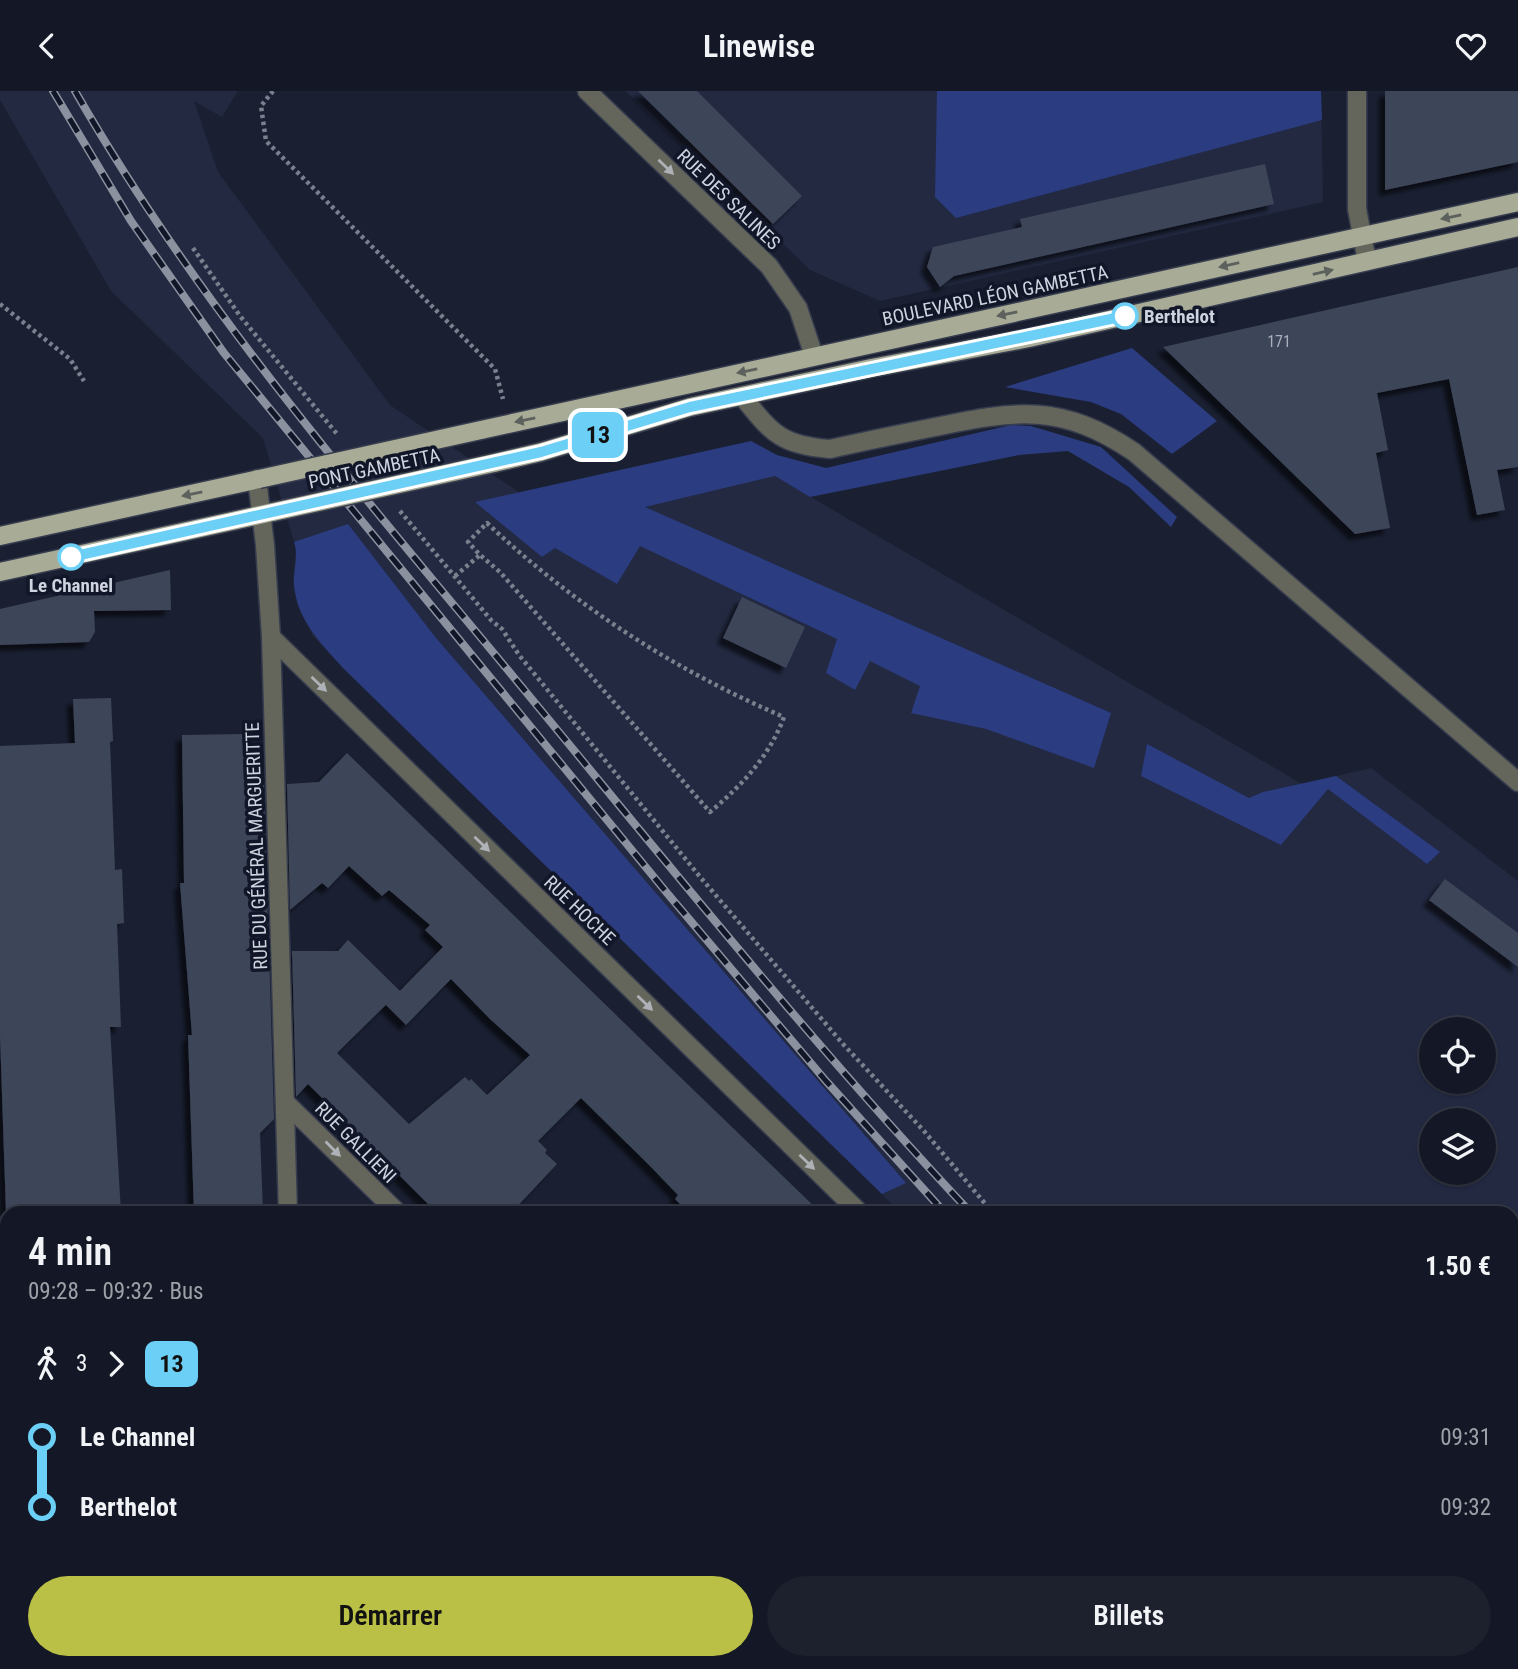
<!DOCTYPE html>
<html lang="fr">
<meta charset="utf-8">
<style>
:root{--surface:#141826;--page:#1d212e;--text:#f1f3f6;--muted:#9da0a7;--line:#333743;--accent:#bac046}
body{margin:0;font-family:"Roboto Condensed",sans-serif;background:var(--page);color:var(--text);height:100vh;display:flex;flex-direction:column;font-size:26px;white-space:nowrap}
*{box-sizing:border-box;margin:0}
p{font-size:23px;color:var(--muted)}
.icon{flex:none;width:38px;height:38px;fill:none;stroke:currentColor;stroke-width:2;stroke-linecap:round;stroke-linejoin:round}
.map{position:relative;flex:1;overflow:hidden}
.details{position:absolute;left:0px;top:1115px;width:1519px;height:464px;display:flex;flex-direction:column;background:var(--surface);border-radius:21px 21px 0 0;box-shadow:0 2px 5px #0004,0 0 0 2px var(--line)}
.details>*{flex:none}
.badge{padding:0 14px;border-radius:10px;font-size:24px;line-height:46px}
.tools{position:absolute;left:1419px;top:926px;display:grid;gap:14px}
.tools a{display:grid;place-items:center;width:77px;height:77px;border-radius:50%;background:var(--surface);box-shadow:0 2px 5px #0004,0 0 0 2px var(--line);font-size:35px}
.map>.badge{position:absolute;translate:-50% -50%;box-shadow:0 0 0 4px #fff}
.legs{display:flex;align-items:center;gap:10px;height:77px;padding:0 28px;font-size:23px}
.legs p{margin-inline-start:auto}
.overview{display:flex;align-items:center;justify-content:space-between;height:119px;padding:0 28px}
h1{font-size:38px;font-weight:600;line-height:52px}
.button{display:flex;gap:14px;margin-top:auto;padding:14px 28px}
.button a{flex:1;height:80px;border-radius:42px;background:var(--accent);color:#111;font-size:28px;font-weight:600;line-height:80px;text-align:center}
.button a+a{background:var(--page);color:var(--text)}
ul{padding:0 28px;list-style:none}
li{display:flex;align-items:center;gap:24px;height:70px;font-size:26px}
li i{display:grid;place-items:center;width:10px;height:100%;margin:0 9px;background:currentColor}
li i::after{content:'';width:18px;height:18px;margin:-9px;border:5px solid;border-radius:50%;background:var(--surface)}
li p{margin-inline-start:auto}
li:first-child i{background:linear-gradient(#0000 50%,currentColor 0)}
li:last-child i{background:linear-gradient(currentColor 50%,#0000 0)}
header{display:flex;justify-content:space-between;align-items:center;height:91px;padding:0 28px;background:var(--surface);font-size:32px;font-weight:600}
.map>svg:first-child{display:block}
.built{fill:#222941;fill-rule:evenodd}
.green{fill:#2b3c81}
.building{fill:#3e4559;filter:url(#shadow)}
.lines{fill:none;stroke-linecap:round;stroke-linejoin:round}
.minor-casing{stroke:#373d4e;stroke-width:21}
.major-casing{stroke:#373d4e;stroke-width:21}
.path{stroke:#7a808e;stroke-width:4.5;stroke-dasharray:3.5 3.5;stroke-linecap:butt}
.minor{stroke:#64665b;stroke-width:18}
.major{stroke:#a8ab95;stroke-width:18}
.rail-casing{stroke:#8c919f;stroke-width:8}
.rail{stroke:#111728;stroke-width:5;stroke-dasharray:16;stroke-linecap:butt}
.major-bridge-casing{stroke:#373d4e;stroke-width:21;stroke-linecap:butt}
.major-bridge{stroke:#a8ab95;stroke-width:18}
.oneway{fill:#aeb2b7}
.oneway2{fill:#5c615e}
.line-1-casing{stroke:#fff;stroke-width:16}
.line-1{stroke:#6ccff6;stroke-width:10}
.stop-1-dot{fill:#fff;stroke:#6ccff6;stroke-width:3.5}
.labels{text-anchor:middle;stroke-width:7;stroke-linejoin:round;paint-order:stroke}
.number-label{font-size:16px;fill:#aab0be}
.street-label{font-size:19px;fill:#ced3df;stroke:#111728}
.stop-label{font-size:19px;font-weight:bold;fill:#ced3df;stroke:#111728;text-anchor:start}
</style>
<header><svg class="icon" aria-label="back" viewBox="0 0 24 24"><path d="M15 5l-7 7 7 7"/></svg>Linewise<svg class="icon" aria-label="heart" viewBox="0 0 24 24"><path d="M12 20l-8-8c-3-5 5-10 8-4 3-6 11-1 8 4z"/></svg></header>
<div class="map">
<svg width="1518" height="1578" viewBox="0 0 1518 1578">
<defs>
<filter id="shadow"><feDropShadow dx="-6" dy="6" stdDeviation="2" flood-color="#0009"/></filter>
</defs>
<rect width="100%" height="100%" fill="#1a2032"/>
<g class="built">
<path d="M0,0h238l-16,26 -28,-16 24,71 172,233 133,90 252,-19 527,308 69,-16 147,113v788h-121l-10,-6h125v-450h-611l-558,-545 -30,-32 -15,-29 -5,-26 3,-33 -33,-110 -152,-147 -111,-191zM1432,938h52v52h-52zM1432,1029h52v53h-52z"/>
<path d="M625,0h696l2,111 -443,99 -70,-31z"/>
<path d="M0,1445h7v127h268v6h-275z"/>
</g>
<g class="green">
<path d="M937,0h384l1,29 -366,98 -21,-21z"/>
<path d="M1132,257l85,73 -45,33 -51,-40 -30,-12 -86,-15z"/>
<path d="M1011,334l20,1 70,21 76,70 -6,10 -42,-40 -61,-36 -49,4 -209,42 -35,-21 -130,31 466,206 -17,55 -108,-39 -75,-16 9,-27 -50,-25 -15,29 -29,-17 11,-34 -197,-93 -23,38 -62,-36 -13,9 -67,-55 276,-61 26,14 49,13z"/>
<path d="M348,433l88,114 470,545 -24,11 -539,-526c-22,-25 -46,-48 -49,-83 -1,-14 5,-29 0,-43z"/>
<path d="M1147,653l102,54 14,-6 73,-16 104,76 -13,12 -99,-75 -47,56 -140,-69z"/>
<path d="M1512,1508l6,5v65h-13l-10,-6h17z"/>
</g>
<g class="building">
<path d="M638,0h59l105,105 -29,28z"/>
<path d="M1385,0h133v71l-133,28z"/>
<path d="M1265,73l9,40 -320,72 -14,11 -13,-20 6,-20 89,-20 -2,-8z"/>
<path d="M1518,176v200l-21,3 8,40 -28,5 -28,-136 -72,14 11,57 -12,3 14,75 -35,6 -192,-187z"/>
<path d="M170,479l1,40 -77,1 1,21 -6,10 -89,3v-36z"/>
<path d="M742,506l63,30 -19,41 -63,-30z"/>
<path d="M111,607l2,43 -3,1 5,128 7,-1 2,54 -7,1 4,103h-11l11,186h-115l-6,-178v-289l75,-3 -2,-44z"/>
<path d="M245,643l3,52 16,-1 4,145 -23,21h24l5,168 -14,14 3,80h-69l-6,-178h4l-12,-152h4l-2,-148z"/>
<path d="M347,662l302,294 172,166h-132l-14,-14 3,-4 -30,-31 -67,-66 -43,43 9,9 -2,3 12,11 -46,49h-74l-129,-129 -12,13 -4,-146h46l10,-11 52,51 -63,62 72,71 56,-47 4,4 2,-2 16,16 43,-40 -40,-36 -39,-40 -45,46 -20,-20 57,-58 -18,-17 5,-5 -41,-35 -7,6 -33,-30 -21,22 -6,-5 -32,27 -3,-126 32,-2z"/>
<path d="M1445,788l73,54v34l-89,-67z"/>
</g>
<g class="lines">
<g class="minor-casing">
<g id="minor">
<path d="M587,0l182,175 29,42 16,48"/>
<path d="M1357,0v118l10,52"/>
<path d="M742,305c30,37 38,49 88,53 35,-8 70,-15 105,-22 82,-17 126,-24 199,25l384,330"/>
<path d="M257,388l8,66 6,92 17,576"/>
<path d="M271,546l589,576"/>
<path d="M285,1011l113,111"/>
<path d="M303,1572v6"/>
<path d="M1321,1572l7,6"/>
<path d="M607,1578l11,-6"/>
<path d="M980,1578v-6"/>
</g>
</g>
<g class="major-casing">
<g id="major">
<path d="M481,339l1037,-228"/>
<path d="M494,372l47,-11 149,-45 181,-39 158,-30 489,-111"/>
<path d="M0,445l259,-57"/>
<path d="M0,481l273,-60"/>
</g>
</g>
<g class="path">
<path d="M273,0l-12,15 5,35 229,228 8,30"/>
<path d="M193,157l47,68 97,118"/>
<path d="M0,213l70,55 14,22"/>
<path d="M400,420l91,109 11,9 17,26 182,223 142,166 81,87 69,82"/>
<path d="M455,485l25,-21 -12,-13 19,-19c87,82 187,147 297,194 -15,40 -42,68 -74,95l-210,-240 -20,-17"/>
</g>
<use href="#minor" class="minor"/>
<use href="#major" class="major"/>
<g class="rail-casing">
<g id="rail">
<path d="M53,0l78,130 93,132 443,540 159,188 119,132"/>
<path d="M75,0c124,216 283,398 441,589 149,180 295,363 455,533"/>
<path d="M1442,1572l9,6"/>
<path d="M1474,1572l9,6"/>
</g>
</g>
<use href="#rail" class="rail"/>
<g class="major-bridge-casing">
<g id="major-bridge">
<path d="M259,388l222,-49"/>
<path d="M273,421l221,-49"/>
</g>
</g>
<use href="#major-bridge" class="major-bridge"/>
</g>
<defs><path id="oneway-solid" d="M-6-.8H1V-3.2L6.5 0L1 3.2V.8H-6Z" transform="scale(1.75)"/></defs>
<g class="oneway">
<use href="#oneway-solid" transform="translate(666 76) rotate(44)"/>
<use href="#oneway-solid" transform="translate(319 593) rotate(44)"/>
<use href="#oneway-solid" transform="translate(482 753) rotate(44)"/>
<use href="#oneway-solid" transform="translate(645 912) rotate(44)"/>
<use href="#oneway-solid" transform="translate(333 1058) rotate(45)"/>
<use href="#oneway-solid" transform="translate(807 1071) rotate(44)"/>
</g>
<g class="oneway2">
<use href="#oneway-solid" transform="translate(1451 126) rotate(168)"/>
<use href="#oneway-solid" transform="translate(1229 174) rotate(167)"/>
<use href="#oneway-solid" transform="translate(1323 181) rotate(-13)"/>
<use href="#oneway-solid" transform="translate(1007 223) rotate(168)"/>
<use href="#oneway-solid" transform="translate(747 280) rotate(168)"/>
<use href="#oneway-solid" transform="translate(525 329) rotate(168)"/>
<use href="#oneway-solid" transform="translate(192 403) rotate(168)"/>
</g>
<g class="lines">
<g class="line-1-casing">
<path id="line-1" d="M71,466l470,-105 149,-45 435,-91"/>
</g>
<use href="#line-1" class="line-1"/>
</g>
<g class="stop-1-dot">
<circle cx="1125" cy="225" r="12"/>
<circle cx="71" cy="466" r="12"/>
</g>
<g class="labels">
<g class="number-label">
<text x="1279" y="256">171</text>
</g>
<g class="street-label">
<text transform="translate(729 108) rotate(44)" y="7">RUE DES SALINES</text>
<text transform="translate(995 204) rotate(-12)" y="7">BOULEVARD LÉON GAMBETTA</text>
<text transform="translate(374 377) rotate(-12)" y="7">PONT GAMBETTA</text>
<text transform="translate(256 755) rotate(-92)" y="7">RUE DU GÉNÉRAL MARGUERITTE</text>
<text transform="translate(580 819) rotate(44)" y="7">RUE HOCHE</text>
<text transform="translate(356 1051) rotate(45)" y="7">RUE GALLIENI</text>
</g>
<g class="stop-label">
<text x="1144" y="232">Berthelot</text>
<text x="71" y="501" text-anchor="middle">Le Channel</text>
</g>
</g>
</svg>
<div class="tools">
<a><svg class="icon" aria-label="locate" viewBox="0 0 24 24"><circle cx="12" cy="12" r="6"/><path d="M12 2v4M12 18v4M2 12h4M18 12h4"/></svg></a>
<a><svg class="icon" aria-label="layers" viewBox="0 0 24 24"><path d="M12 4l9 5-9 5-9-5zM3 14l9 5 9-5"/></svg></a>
</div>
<b class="badge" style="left:598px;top:344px;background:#6ccff6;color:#111">13</b>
<section class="details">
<div class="overview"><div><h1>4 min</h1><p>09:28 – 09:32 · Bus</p></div><b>1.50 €</b></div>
<div class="legs"><svg class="icon" aria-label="walk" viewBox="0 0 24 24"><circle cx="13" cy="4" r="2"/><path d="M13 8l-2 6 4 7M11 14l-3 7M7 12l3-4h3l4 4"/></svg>3<svg class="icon" aria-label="forward" viewBox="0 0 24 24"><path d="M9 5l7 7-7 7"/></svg><b class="badge" style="background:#6ccff6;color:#111">13</b></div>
<ul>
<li><i style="color:#6ccff6"></i><b>Le Channel</b><p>09:31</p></li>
<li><i style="color:#6ccff6"></i><b>Berthelot</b><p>09:32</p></li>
</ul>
<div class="button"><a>Démarrer</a><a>Billets</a></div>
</section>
</div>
